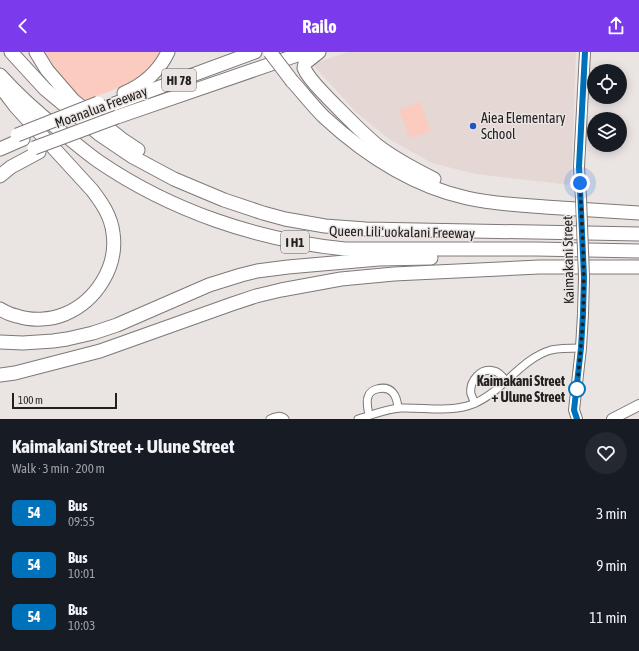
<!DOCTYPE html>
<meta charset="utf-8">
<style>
:root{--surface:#171b24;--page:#242831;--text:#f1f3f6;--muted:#9ea1a6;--accent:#7c3aed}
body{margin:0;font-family:"Asap Condensed",sans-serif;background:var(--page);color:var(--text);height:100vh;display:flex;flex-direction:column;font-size:15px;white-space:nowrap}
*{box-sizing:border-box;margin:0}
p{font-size:13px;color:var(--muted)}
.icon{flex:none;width:22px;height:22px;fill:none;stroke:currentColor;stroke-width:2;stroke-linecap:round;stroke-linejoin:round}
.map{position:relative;height:367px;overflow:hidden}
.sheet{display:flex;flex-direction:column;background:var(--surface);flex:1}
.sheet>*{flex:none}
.badge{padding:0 8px;border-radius:6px;font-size:14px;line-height:26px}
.buttons{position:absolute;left:587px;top:12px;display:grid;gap:8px}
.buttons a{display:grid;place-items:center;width:40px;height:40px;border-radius:50%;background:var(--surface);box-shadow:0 2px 10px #0003;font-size:20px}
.scale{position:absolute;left:12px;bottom:10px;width:105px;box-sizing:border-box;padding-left:4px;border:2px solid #232120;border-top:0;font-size:11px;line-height:14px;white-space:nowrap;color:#232120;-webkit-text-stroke:3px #eae4e2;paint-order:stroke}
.you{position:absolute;width:20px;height:20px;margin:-10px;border:3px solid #fff;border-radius:50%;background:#1a73e8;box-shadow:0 0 0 6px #1a73e833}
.map>.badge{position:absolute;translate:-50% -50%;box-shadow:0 0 0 2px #fff}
.round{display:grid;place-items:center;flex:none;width:42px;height:42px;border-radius:21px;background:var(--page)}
.overview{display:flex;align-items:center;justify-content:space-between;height:68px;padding:0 12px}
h1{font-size:19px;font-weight:700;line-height:30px}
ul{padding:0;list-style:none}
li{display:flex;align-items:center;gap:12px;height:52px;padding:0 12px}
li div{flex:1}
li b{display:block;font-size:15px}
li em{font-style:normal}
li .badge{min-width:44px;font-weight:700;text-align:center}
header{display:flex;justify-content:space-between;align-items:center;height:52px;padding:0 12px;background:var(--accent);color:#fff;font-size:18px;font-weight:700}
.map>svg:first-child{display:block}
.built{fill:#e5d7d3}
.green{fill:#facbbe}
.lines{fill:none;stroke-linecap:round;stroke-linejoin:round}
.street-casing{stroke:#7e7877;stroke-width:9}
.secondary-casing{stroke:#7e7877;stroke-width:12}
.highway-casing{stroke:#7e7877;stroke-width:15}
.street{stroke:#fff;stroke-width:7}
.secondary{stroke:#fff;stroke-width:10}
.highway{stroke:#fff;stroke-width:13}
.secondary-bridge-casing{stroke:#7e7877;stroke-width:12;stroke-linecap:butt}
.highway-bridge-casing{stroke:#7e7877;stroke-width:15;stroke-linecap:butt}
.secondary-bridge{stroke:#fff;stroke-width:10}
.highway-bridge{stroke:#fff;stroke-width:13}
.line-casing{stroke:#fff;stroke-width:9}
.line{stroke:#0072bc;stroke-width:6}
.walk{stroke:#232120;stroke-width:4;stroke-dasharray:0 7.2}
.poi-dot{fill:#1f56c2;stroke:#eae4e2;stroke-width:1.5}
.stop-dot{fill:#fff;stroke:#0072bc;stroke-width:2}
.labels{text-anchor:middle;stroke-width:3;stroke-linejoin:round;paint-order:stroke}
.shield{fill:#eae4e2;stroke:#5f5c5a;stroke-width:1}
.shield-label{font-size:13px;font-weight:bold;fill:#232120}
.street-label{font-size:14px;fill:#232120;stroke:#eae4e2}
.poi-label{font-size:14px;fill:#232120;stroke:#eae4e2;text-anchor:start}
.stop-label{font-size:14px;font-weight:bold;fill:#232120;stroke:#eae4e2;text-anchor:end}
</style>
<header><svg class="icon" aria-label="back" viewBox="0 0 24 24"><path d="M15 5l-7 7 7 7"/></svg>Railo<svg class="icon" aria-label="share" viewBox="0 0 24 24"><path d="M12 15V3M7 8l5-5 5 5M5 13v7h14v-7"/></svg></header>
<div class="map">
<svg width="639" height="367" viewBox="0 0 639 367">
<rect width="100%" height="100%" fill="#eae4e2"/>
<path class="built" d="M348,0h228l-5,133 -95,-11 -44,-11 -43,-24 -33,-27 -44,-48z"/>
<g class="green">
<path d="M37,0h125c-18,30 -53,40 -84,50z"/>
<path d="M420,50l11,29 -21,7 -11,-28z"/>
</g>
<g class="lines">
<g class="street-casing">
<g id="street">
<path d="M475,351c-1,-2 -3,-6 -4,-9 -2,-12 9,-27 23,-23 5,1 9,6 12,10"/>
<path d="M369,363c-1,-5 -3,-13 -1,-18 1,-4 5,-7 9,-8 15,-4 20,7 21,19"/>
<path d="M270,367c5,-3 11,-4 15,0"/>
<path d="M358,367c14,-4 28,-10 42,-11 24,-1 50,5 73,-4 30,-12 47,-45 78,-54 9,-2 20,-2 30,-2"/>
</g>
</g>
<g class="secondary-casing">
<g id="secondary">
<path d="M581,146l-2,-31 6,-115"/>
<path d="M577,367l-3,-9 7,-62 2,-34 1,-37"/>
<path d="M612,367l27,-14"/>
</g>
</g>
<g class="highway-casing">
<g id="highway">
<path d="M11,0l34,37 54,45 34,23 41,22 50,21 39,13 22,6 40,7 41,3 273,5"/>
<path d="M36,0l11,18 26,30 50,40 15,10"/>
<path d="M319,0l-14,11 -1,5c5,12 17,22 25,31 16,16 32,33 49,47 17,13 36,23 56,33"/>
<path d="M0,23c17,19 37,37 58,54 13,11 26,22 40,32 73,50 159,79 247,88h191l103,2"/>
<path d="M292,29c11,12 21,25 32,36 40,37 89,69 143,81 26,6 52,7 78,9 32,2 63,4 94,6"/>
<path d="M0,34l16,21 76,83c10,13 19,26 21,43 5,34 -17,68 -48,81 -14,6 -34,7 -48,2 -6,-1 -12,-4 -17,-7"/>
<path d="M124,41c19,-8 35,-22 44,-41"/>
<path d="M103,56l152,-56"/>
<path d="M117,65l189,-65"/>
<path d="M0,97l23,-10"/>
<path d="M0,124l11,-9 28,-15"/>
<path d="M0,290l23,1 30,-2 14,-2 26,-6 24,-8 92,-40 32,-10 16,-4 31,-4 91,-8 52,-1"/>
<path d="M0,323l15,-2 85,-22 132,-47 24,-8 25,-6 60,-11 53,-5 145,-7h100"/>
</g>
</g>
<use href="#street" class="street"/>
<use href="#secondary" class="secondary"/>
<use href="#highway" class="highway"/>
<g class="secondary-bridge-casing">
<path id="secondary-bridge" d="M581,146l3,79"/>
</g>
<g class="highway-bridge-casing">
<g id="highway-bridge">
<path d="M270,0l22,29"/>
<path d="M17,83l81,-32"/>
<path d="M34,96l83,-31"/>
</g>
</g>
<use href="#secondary-bridge" class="secondary-bridge"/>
<use href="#highway-bridge" class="highway-bridge"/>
</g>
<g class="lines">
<g class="line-casing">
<path id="line" d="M577,367l-3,-9 7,-62 2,-34 1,-37 -5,-110 6,-115"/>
</g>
<use href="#line" class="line"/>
<path class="walk" d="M577,337c2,-25 5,-49 6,-74 2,-44 -1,-88 -3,-132"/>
</g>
<circle class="poi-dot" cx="473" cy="74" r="4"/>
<circle class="stop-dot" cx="577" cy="337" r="8"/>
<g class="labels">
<g class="shield">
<rect x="162" y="17" width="34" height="22" rx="3"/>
<rect x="281" y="179" width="28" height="22" rx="3"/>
</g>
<g class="shield-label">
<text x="179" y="33">HI 78</text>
<text x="295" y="195">I H1</text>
</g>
<g class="street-label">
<text transform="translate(101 55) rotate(-20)" y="5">Moanalua Freeway</text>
<text transform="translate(402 180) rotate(1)" y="5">Queen Liliʻuokalani Freeway</text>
<text transform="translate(568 208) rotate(-91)" y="5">Kaimakani Street</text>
</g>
<g class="poi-label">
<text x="481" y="71">Aiea Elementary<tspan x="481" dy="16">School</tspan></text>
</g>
<g class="stop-label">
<text x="565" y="334">Kaimakani Street<tspan x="565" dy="16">+ Ulune Street</tspan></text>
</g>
</g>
</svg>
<div class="buttons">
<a><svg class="icon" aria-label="locate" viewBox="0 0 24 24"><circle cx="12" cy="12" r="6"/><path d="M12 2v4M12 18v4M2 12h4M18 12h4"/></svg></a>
<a><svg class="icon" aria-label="layers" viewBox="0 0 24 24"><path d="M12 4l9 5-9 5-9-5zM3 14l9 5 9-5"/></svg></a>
</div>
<div class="scale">100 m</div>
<div class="you" style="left:580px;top:131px"></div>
</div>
<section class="sheet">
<div class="overview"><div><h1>Kaimakani Street + Ulune Street</h1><p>Walk · 3 min · 200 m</p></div><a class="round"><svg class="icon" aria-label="heart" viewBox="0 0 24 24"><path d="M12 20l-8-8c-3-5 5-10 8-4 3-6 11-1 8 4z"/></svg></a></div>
<ul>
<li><span class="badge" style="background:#0072bc;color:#fff">54</span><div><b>Bus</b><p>09:55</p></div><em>3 min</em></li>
<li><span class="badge" style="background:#0072bc;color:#fff">54</span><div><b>Bus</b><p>10:01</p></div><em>9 min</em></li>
<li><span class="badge" style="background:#0072bc;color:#fff">54</span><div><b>Bus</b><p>10:03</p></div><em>11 min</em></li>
</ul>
</section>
